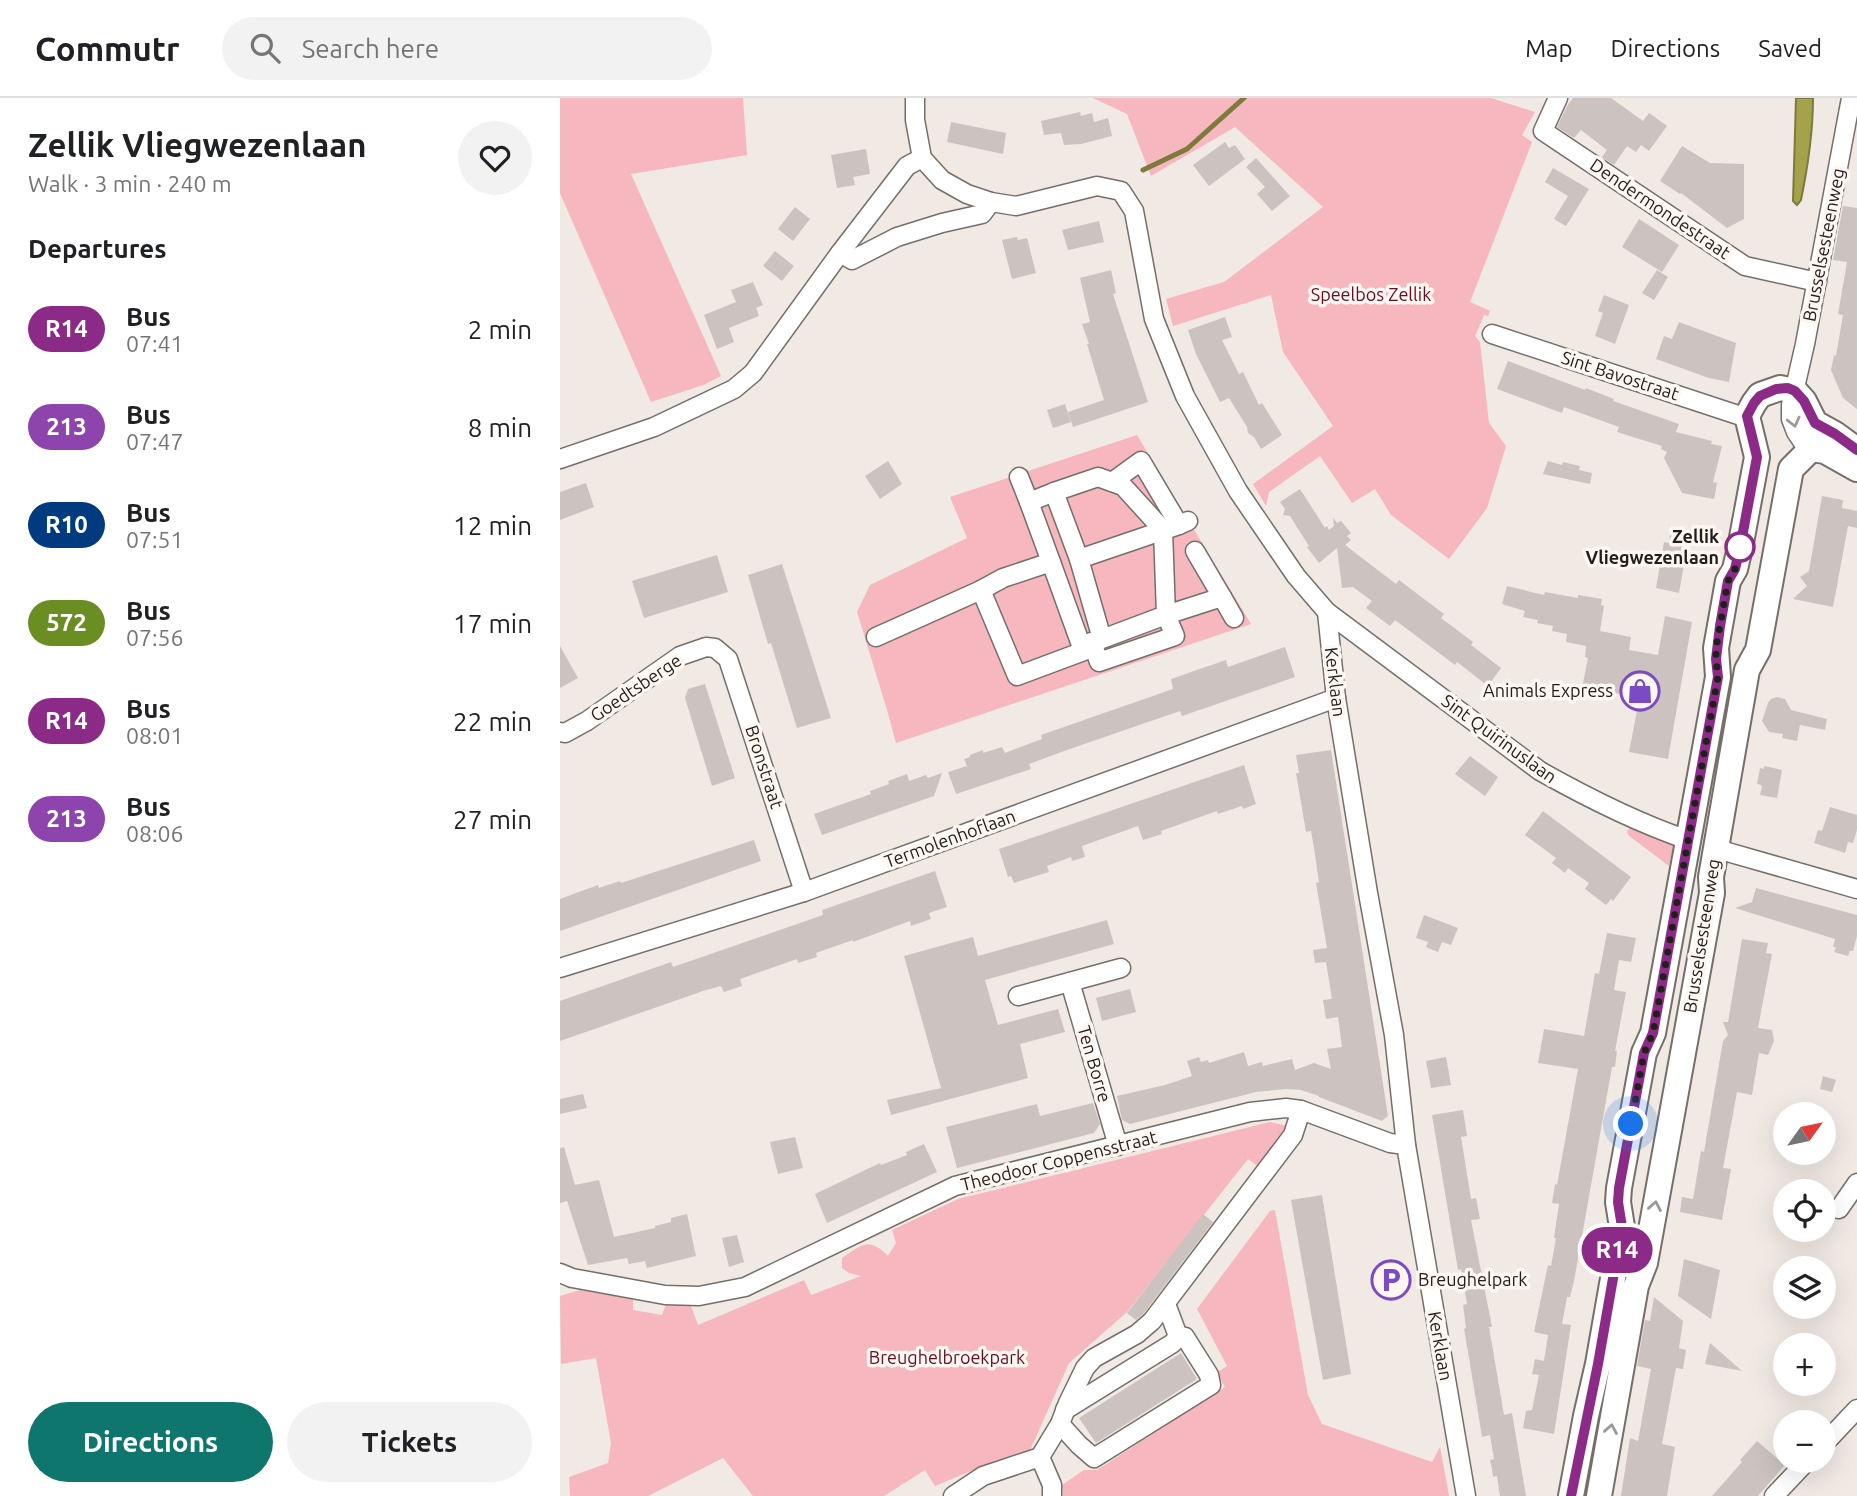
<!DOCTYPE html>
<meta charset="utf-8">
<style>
:root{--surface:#fff;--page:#f2f2f2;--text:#202124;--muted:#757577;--line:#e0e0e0;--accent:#0f766e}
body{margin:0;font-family:Ubuntu,sans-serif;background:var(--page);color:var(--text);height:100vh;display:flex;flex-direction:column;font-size:26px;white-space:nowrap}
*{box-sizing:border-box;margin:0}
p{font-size:23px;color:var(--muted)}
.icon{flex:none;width:38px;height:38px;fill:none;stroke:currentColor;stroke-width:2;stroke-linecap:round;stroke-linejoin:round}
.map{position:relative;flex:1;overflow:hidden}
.sheet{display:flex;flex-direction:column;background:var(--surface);width:560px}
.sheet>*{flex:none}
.badge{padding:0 14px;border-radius:23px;font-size:24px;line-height:46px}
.needle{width:46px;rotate:57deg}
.buttons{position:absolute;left:1213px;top:1004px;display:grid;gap:14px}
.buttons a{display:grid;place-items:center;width:63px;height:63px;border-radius:50%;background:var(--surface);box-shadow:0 7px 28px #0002;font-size:35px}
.you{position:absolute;width:35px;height:35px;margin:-18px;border:5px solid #fff;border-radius:50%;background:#1a73e8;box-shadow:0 0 0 10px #1a73e833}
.map>.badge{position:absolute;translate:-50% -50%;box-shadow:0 0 0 4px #fff}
h2{padding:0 28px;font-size:26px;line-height:63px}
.round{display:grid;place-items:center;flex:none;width:74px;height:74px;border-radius:37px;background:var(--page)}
.head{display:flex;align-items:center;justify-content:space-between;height:119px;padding:0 28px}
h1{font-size:33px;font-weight:700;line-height:52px}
.button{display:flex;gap:14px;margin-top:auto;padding:14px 28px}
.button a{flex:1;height:80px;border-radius:42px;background:var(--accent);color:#fff;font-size:28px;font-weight:700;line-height:80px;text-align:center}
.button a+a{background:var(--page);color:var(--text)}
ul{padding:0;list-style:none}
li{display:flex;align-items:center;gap:21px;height:98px;padding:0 28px}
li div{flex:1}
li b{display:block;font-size:26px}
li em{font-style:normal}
li .badge{min-width:77px;font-weight:700;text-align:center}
header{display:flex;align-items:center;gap:42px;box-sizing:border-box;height:98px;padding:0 35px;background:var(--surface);border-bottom:2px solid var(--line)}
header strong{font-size:33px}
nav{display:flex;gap:38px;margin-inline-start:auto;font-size:24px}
.search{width:490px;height:63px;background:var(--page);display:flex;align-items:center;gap:18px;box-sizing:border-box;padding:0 24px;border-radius:38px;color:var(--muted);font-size:26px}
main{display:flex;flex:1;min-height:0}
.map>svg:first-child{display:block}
.green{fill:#f6b7be}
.water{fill:#a4a24a;stroke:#7d7a3c;stroke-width:2}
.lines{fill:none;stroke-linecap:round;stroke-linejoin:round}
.stream{stroke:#7d7a3c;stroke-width:5}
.building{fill:#ccc3c0}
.street-casing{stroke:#756e69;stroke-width:21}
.secondary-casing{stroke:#756e69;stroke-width:28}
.street{stroke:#fff;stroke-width:18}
.secondary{stroke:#fff;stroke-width:24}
.oneway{stroke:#9b9a99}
.line-casing{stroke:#fff;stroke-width:16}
.line{stroke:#8c2b87;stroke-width:10}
.walk{stroke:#211e1c;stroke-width:7;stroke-dasharray:0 12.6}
.stop-dot{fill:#fff;stroke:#8c2b87;stroke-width:3.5}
.labels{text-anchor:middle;stroke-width:7;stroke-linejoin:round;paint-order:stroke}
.street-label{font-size:18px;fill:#211e1c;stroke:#fef6f0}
.park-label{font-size:18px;fill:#611126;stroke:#fef6f0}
.stop-label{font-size:18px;font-weight:bold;fill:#211e1c;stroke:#fef6f0;text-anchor:end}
.poi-label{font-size:18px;fill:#211e1c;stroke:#fef6f0;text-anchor:end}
</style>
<header>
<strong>Commutr</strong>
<div class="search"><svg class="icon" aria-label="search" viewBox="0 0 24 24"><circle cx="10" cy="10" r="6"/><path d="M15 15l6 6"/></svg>Search here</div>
<nav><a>Map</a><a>Directions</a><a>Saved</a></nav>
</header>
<main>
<section class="sheet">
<div class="head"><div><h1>Zellik Vliegwezenlaan</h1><p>Walk · 3 min · 240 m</p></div><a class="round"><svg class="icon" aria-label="heart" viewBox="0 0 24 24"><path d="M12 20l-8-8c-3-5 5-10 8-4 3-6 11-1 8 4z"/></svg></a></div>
<h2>Departures</h2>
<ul>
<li><span class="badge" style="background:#8c2b87;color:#fff">R14</span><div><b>Bus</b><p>07:41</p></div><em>2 min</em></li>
<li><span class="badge" style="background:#8e44ad;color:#fff">213</span><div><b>Bus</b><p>07:47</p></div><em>8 min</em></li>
<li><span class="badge" style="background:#003b80;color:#fff">R10</span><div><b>Bus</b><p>07:51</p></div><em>12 min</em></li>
<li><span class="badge" style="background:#6b8e23;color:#fff">572</span><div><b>Bus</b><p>07:56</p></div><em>17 min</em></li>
<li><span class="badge" style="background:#8c2b87;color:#fff">R14</span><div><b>Bus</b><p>08:01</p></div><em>22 min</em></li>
<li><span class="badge" style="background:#8e44ad;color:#fff">213</span><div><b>Bus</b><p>08:06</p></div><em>27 min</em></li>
</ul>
<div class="button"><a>Directions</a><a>Tickets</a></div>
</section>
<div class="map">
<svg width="1297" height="1398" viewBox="0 0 1297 1398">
<rect width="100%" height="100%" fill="#f1e9e3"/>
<g class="green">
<path d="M0,0h183l4,57 -116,19 90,202 -18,9 -52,17 -91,-209z"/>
<path d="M533,0h398l44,14 -13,23 10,7 -62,160 20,9 -2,5 -4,-1 -9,21 5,6 9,81 17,23 -19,62 -38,51 -58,-44 -16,-26 -23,14 -32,-47 -51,36 -3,14 -13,-22 80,-58 -50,-74 -12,-57 -98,31 -7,-27 58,-17 99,-75 -88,-80 -84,49 -24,-62z"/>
<path d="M577,337l114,189 -355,119 -9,-33 -30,-98 13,-27 97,-47 -17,-41z"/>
<path d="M1070,730h4l40,14 -5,24 -41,-31 -1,-4z"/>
<path d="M710,1024l22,5 -33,40 -11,-8 -121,153 -58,51 -42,94 -32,4 -60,25 -10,-16 -41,26h-131l-30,-38 -75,38h-78l-1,-19 39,-14 3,-20 -15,-85 -35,6 -1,-68 20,-6 53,9v11l29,5 4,-11 25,2 7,19 106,-45 7,15 50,-19 -12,-3 -7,-5v-10c20,-13 26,-22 46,-2l8,-13 -4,-13 66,-31z"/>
<path d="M715,1112l33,185 14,29 110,38 8,-15 9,49h-386l-1,-11 22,-15h13l128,-83 -9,-14 11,-7 -30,-57 73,-98z"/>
</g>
<path class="water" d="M1236,0h17c0,35 -5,68 -12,102l-4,5 -4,-4z"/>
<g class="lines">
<path class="stream" d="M583,72l44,-21 57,-51"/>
</g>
<g class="building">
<path d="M1013,0h38l32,23 6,-8 18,13 -18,25 -8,-6 -5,7 -9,-6 -13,19 -12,-8 5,-7 -26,-20 -7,8 -17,-11 10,-21z"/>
<path d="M520,14l1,4 11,-3 2,9 14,-4 4,18 -31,8 -17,1 -3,-12 -17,2 -3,-14z"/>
<path d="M391,24l55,11 -3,21 -56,-12z"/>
<path d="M665,44l4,6 6,-3 10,14 -36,27 -16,-21z"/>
<path d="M1122,48l28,17 34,1v55l-17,9 -46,-35 -1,1 -20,-13z"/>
<path d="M306,51l4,25 -17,3 2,8 -18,3 -6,-33z"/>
<path d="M696,60l34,38 -18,15 -15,-17 8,-7 -19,-20z"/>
<path d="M993,70l36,21 -23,37 -12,-7 14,-23 -23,-14z"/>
<path d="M1283,108l14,2v201l-14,-11 -12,-28 3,-15 2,1 7,-41 -5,-1 9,-52 -14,-2z"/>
<path d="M235,109l15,12 -17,22 -15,-12z"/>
<path d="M1079,121l40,26 -17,27 -40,-25z"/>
<path d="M539,123l5,21 -36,8 -6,-20z"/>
<path d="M457,139l1,3 9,-2 9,35 -24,6 -10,-39z"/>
<path d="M215,153l19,15 -12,15 -19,-15z"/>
<path d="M551,172l5,23 -3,1 35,108 -75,25 -5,-15 36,-12 -17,-56h2l-7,-20 8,-2 -10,-44z"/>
<path d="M1097,172l11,7 -14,23 -12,-7z"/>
<path d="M193,184l10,23 -7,3 3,8 -30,12 5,14 -17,7 -13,-34 32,-13 -5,-12z"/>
<path d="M1044,197l25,10 -14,39 -20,-8 8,-23 -5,-2z"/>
<path d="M665,219l7,20 -10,3 17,34 4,-2 16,33 3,-2 20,32 -21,14 -7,-12 -6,-4 -1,-6 -18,-29 -9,4 -24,-48 -8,-24z"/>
<path d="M1119,224l57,21 -7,39 -20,-4 -53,-19 8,-23 8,3z"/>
<path d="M948,263l77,29 1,-2 28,11 -1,2 66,23 -3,8 36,9 -1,3 11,2 -9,36 4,1 -3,16 -32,-6 -18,-35 3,-6 -6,-3 1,-3 -45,-14 2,-5 -55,-20 -2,6 -65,-24z"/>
<path d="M505,306l6,18 -18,6 -6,-18z"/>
<path d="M328,363l14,23 -22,15 -15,-23z"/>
<path d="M988,363l14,4 1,-3 17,4 -1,4 13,3 -2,11 -47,-10z"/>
<path d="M26,385l8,24 -34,13v-28z"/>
<path d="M740,391l25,39 2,-2 2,4 5,-4 -1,-8 4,5 4,-2 10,12 -4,3 4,4 -6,5 51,39 3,-4 45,34 -3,4 32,24 -2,3 30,23 -13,18 -31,-24 -2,3 -60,-45 -5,6 -24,-18 6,-7 -19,-14 -11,1 -5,-40 -18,15 -12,-16 2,-1 -19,-30 -7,-1 2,-6 -5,-7z"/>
<path d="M1262,398l21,4 -1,8 15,3v17l-9,-2 -15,81 -40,-8 14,-13 -7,-9 9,-6z"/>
<path d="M1111,431l15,3 -3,15 4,1 -8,45 -23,-5 8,-46 5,1z"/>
<path d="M157,457l11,37 -84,26 -12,-37z"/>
<path d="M222,466l49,154 -34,10 -26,-85 -3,1 -20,-69z"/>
<path d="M947,488l37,9 1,-3 33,6v-3l24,4 -1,6 3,1 -4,25 31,6 -2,13 29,5 7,-39 27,6 -24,137 -39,-7 10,-52 -19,-3 1,-3 -39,-6 6,-30 -3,-1 1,-11 -20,-4 1,-8 -15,-3 1,-5 -16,-3 1,-3 -15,-3 2,-6 -23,-7z"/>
<path d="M0,548l18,32 -18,10z"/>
<path d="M725,549l10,30 -113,39 -2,-5 -113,39 -38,14 2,5 -75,25 -8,-22 19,-6 -3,-7 6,-2v-2l13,-5v3l19,-6 3,6 37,-14 -1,-4 132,-46 -2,-10 55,-19 2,7z"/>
<path d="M145,586l30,94 -23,8 -27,-88 3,-9z"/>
<path d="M1217,599l8,2 6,11 36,9 -2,11 -25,-5 -3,16 -15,-3 1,-4 -14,-2 -7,-11 6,-18 3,-4z"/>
<path d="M771,652l57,366 -6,5 -63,-24v-1l-18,-6 -15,-1 -30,3 -126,32 -8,-4 -5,-24 48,-11 27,-9 -5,-15 12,-4 2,5 7,-2 1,3 35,-11 4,14 14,-4 1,4 29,-7 3,11 19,-7 17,6 -4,-20 15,-2 -4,-30 -12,2 -3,-19 9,-1 -6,-37 -11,1 -2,-13 14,-2 -11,-65 3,-1 -5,-34 -3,-17 -5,1 -10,-59h3l-3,-18z"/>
<path d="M910,658l28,21 -13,19 -30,-22z"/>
<path d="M684,667l12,39 -13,5 -1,-3 -24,8 -1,-3 -56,20 1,3 -19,6 -5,-14 -56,20 3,11 -13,4 -1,-4 -24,9 2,6 -35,11 -3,-7 -3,1 -9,-28z"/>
<path d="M1204,668l18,4 -5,28 -17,-3 2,-8 -1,-2 -4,-1 3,-16 4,1z"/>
<path d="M382,675l-8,23 -112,39 -8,-21 57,-20 -1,-3 19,-7 -1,-3 19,-7 2,7 17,-6 2,3z"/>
<path d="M1270,709l27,8v15l-4,13 -5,-1 -3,11 -31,-10 4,-13 4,1z"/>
<path d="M983,713l88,66 -18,24 -2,-2 -5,6 -21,-16 4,-6 -21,-15 -3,5 -13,-10 4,-5 -31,-23z"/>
<path d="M194,742l7,21 -201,70v-32l38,-14 1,3 21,-7 1,2z"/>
<path d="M375,773l12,36 -18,6 2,6 -20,7 -1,-5 -57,21v-2l-37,13 1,4 -19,6 -1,-4 -57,20 2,7 -18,6 -3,-6 -18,5 -143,50v-40l111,-39 2,5 150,-52 -1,-5z"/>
<path d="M1196,790l101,27v21l-4,15h-3l-2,5 -14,-4 2,-5h-3l2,-8 -100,-31 17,-6z"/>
<path d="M864,817l34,13 -7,17 -9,-3 -4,10 -12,-5 2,-5 -12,-4z"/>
<path d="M547,822l7,24 -129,36 13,45 60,-16 7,23 -45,12 8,34 -137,37 -4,-15 54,-12 -37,-132 69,-19 5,19z"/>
<path d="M1047,835l29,5 -5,24 -12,-2 -5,30 12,2 -11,59h2l-2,16h-3l-38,214 -4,16h-3l-5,27 9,1 -17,109 -31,-6 3,-17 6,-1 7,-35 -7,-1 3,-15 9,2 4,-26 -14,-3 14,-67 3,1 5,-28h-2l5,-34 -7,-1 3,-19 2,1 21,-116 -40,-6 6,-34 40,7 11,-63 4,1z"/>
<path d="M1182,841l26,4 -2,10 6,1 -14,74 14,2 2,11 -6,14 -9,-2 -7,42 -15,-3 -14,76 8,1 -9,51 -42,-8 2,-15 11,2 8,-48 3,1 19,-111 5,-6 -5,-13h5z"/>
<path d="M570,891l6,23 -34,9 -6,-23z"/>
<path d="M886,959l5,28 -20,3 -5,-27z"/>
<path d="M1263,978l13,4 -4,12 -12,-3z"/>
<path d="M23,996l4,14 -27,6v-15z"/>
<path d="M533,1005l7,21 -6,9 -137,35 -11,-41 91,-23 3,12z"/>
<path d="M903,1012l4,26 -6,1 10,62 5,-1 4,21 -9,1 21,107h-3l15,88 8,-2 14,83h-26l-3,-20 -4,1 -1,-8 -2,-9 4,-1 -4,-24 -8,2 -15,-91 -3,-17 2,-1 -3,-23 4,-1 -6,-35 -3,1 -26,-155z"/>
<path d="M235,1039l8,31 -25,6 -8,-32z"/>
<path d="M364,1046l13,28 -110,51 -12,-29 65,-31 1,2 26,-10 -1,-3z"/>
<path d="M4,1049l11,38 24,-5 15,57 41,-9v-2l16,-4v-4l16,-4 9,42 -49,12 -2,-7 -16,3 -2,-6 -39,7 -21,-64 -7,2v-55z"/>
<path d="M762,1097l29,179 -28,6 -32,-180z"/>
<path d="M643,1116l10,8 -69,91 -8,7 -9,-7z"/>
<path d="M177,1137l7,27 -15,5 -7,-29z"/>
<path d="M1124,1161l36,11 -9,49 -33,-23z"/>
<path d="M1094,1199l29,24 -4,27 7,2 -3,19 -7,-1 -14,76 13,3 -8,49h-46l9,-58 8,3 13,-72 -14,-3 8,-46 5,1z"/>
<path d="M1150,1245l32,28 -37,-7z"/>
<path d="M621,1255l16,26 -101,64 -17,-25z"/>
<path d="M1197,1343l28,24 -27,31h-46l30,-34 -2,-2z"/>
</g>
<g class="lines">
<g class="street-casing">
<g id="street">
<path d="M355,0v22l7,38 20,22 25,14 24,8 25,4 81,-20 24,5 13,20 20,108 31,77 53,95 58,85 31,36 213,159c48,27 95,51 148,69"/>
<path d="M998,0l-15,33 202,135 72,16"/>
<path d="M280,155l12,7 45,-23 45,-14 40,-9 9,-12"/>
<path d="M932,236l249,82h6"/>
<path d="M1251,351l-7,-5 -8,-12 -5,-13v-14l14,-61 46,-246"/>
<path d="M0,361l94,-32 80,-38 19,-16 87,-120 67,-87 15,-8"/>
<path d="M459,379l10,25"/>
<path d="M538,379l25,9 40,44 3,85 -64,24 -23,-80 -25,-67z"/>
<path d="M552,384l29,-21 38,64"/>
<path d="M519,461l100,-34 9,-4"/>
<path d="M491,464l-22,-60 25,-10"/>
<path d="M421,492l22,-12 48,-16 30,83 10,-3"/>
<path d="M662,499l12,21"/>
<path d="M767,514l9,86 32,195 26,142 12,110 60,351"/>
<path d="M316,539l105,-47 36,86 67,-25 -3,-6"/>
<path d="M532,544l7,20 76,-26 -9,-21 56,-18 -27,-46"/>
<path d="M0,634l5,1 22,-12 93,-65 26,-9 9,1 13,11 76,233"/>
<path d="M1157,751l140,40"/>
<path d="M0,870l244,-76 532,-194"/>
<path d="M510,884l48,164"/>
<path d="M458,898l103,-28"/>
<path d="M1279,1111l18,-26"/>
<path d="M0,1175l12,5 93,17 34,1 46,-9 210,-101 295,-74 36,-4 15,2 89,33 16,2"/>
<path d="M505,1312l108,-67 5,-7 -12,-32"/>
<path d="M500,1326l19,21 15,13 117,-73 -2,-10 -24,-38 -7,-1"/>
<path d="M1264,1346l33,-35"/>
<path d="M480,1359l12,28v11"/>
<path d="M393,1398l30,-20 57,-19 20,-33 8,-21 17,-35 9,-10 43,-24 15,-13 141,-186 8,-25"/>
<path d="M1214,1398l33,-35"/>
</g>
</g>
<g class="secondary-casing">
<g id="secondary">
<path d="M1255,325l20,11 22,16"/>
<path d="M1251,351l14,2 32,18"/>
<path d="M1011,1398l15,-80 12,-52 24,-137 -4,-25 1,-14 25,-135 9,-20 65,-356 -2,-29 12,-67 7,-12 5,-21 17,-91 -10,-41 7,-13 6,-8 20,-7 15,3 9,10 11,22v16l-4,10 -20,20 -33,181 -11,20 -36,207 1,16 -67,370 -9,23 -37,210"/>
</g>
</g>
<use href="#street" class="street"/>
<use href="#secondary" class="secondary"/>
</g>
<defs><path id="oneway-chevron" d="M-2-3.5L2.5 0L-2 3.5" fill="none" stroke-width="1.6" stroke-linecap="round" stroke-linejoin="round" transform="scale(1.75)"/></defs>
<g class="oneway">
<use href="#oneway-chevron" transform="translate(1234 324) rotate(76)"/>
<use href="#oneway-chevron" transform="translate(1095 1108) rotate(-80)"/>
<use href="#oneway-chevron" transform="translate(1051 1331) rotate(-80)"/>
</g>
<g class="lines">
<g class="line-casing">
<path id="line" d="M1011,1398l27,-132 24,-137 -4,-25 1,-14 25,-135 9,-20 65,-356 -2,-18 4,-33 8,-45 7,-12 5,-21 17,-91 -10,-41 7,-13 6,-7 16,-7 12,-1 7,3 9,10 11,22 20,11 22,16"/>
</g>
<use href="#line" class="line"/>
<path class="walk" d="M1071,1026l13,-71 9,-20 65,-356 -2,-18v-11l12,-67 7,-12 5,-22"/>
</g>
<defs>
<g id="shop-ring" transform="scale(2.0125)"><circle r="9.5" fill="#fef6f0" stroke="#7b4bc3" stroke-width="1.5"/><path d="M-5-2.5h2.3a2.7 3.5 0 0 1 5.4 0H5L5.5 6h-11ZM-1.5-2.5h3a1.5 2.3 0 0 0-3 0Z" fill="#7b4bc3"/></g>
<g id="parking-ring" transform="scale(2.0125)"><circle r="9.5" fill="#fef6f0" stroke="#7b4bc3" stroke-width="1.5"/><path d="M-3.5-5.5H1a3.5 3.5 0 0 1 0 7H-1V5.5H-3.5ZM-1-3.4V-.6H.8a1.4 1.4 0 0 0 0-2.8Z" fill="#7b4bc3"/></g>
</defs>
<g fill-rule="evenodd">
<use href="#shop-ring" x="1080" y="593"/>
<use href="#parking-ring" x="831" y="1182"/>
</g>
<circle class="stop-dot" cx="1180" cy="449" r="14"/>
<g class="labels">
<g class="street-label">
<text transform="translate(1100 111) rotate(34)" y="6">Dendermondestraat</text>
<text transform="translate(1264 147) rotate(-79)" y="6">Brusselsesteenweg</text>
<text transform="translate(1060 278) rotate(18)" y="6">Sint Bavostraat</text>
<text transform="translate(775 584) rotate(83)" y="6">Kerklaan</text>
<text transform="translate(76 590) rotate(-34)" y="6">Goedtsberge</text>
<text transform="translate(939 641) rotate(36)" y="6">Sint Quirinuslaan</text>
<text transform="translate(204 669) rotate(72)" y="6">Bronstraat</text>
<text transform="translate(390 741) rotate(-20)" y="6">Termolenhoflaan</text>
<text transform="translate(1142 838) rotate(-81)" y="6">Brusselsesteenweg</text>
<text transform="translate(534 966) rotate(74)" y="6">Ten Borre</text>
<text transform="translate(499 1063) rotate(-14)" y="6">Theodoor Coppensstraat</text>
<text transform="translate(880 1248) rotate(80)" y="6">Kerklaan</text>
</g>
<g class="park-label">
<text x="811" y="203">Speelbos Zellik</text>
<text x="387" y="1266">Breughelbroekpark</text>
</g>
<g class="stop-label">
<text x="1159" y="445">Zellik<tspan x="1159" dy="21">Vliegwezenlaan</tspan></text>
</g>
<g class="poi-label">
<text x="1053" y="599">Animals Express</text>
<text x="858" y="1188" text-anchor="start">Breughelpark</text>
</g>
</g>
</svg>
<div class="buttons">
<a><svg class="needle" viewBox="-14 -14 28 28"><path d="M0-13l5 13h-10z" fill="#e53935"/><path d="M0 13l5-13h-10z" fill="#757577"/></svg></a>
<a><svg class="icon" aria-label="locate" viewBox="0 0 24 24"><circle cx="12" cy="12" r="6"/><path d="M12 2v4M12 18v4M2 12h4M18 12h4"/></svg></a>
<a><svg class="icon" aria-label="layers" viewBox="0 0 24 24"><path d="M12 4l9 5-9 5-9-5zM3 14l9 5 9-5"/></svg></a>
<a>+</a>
<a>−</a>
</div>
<div class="you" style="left:1071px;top:1026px"></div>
<b class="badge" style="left:1057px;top:1152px;background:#8c2b87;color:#fff">R14</b>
</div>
</main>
